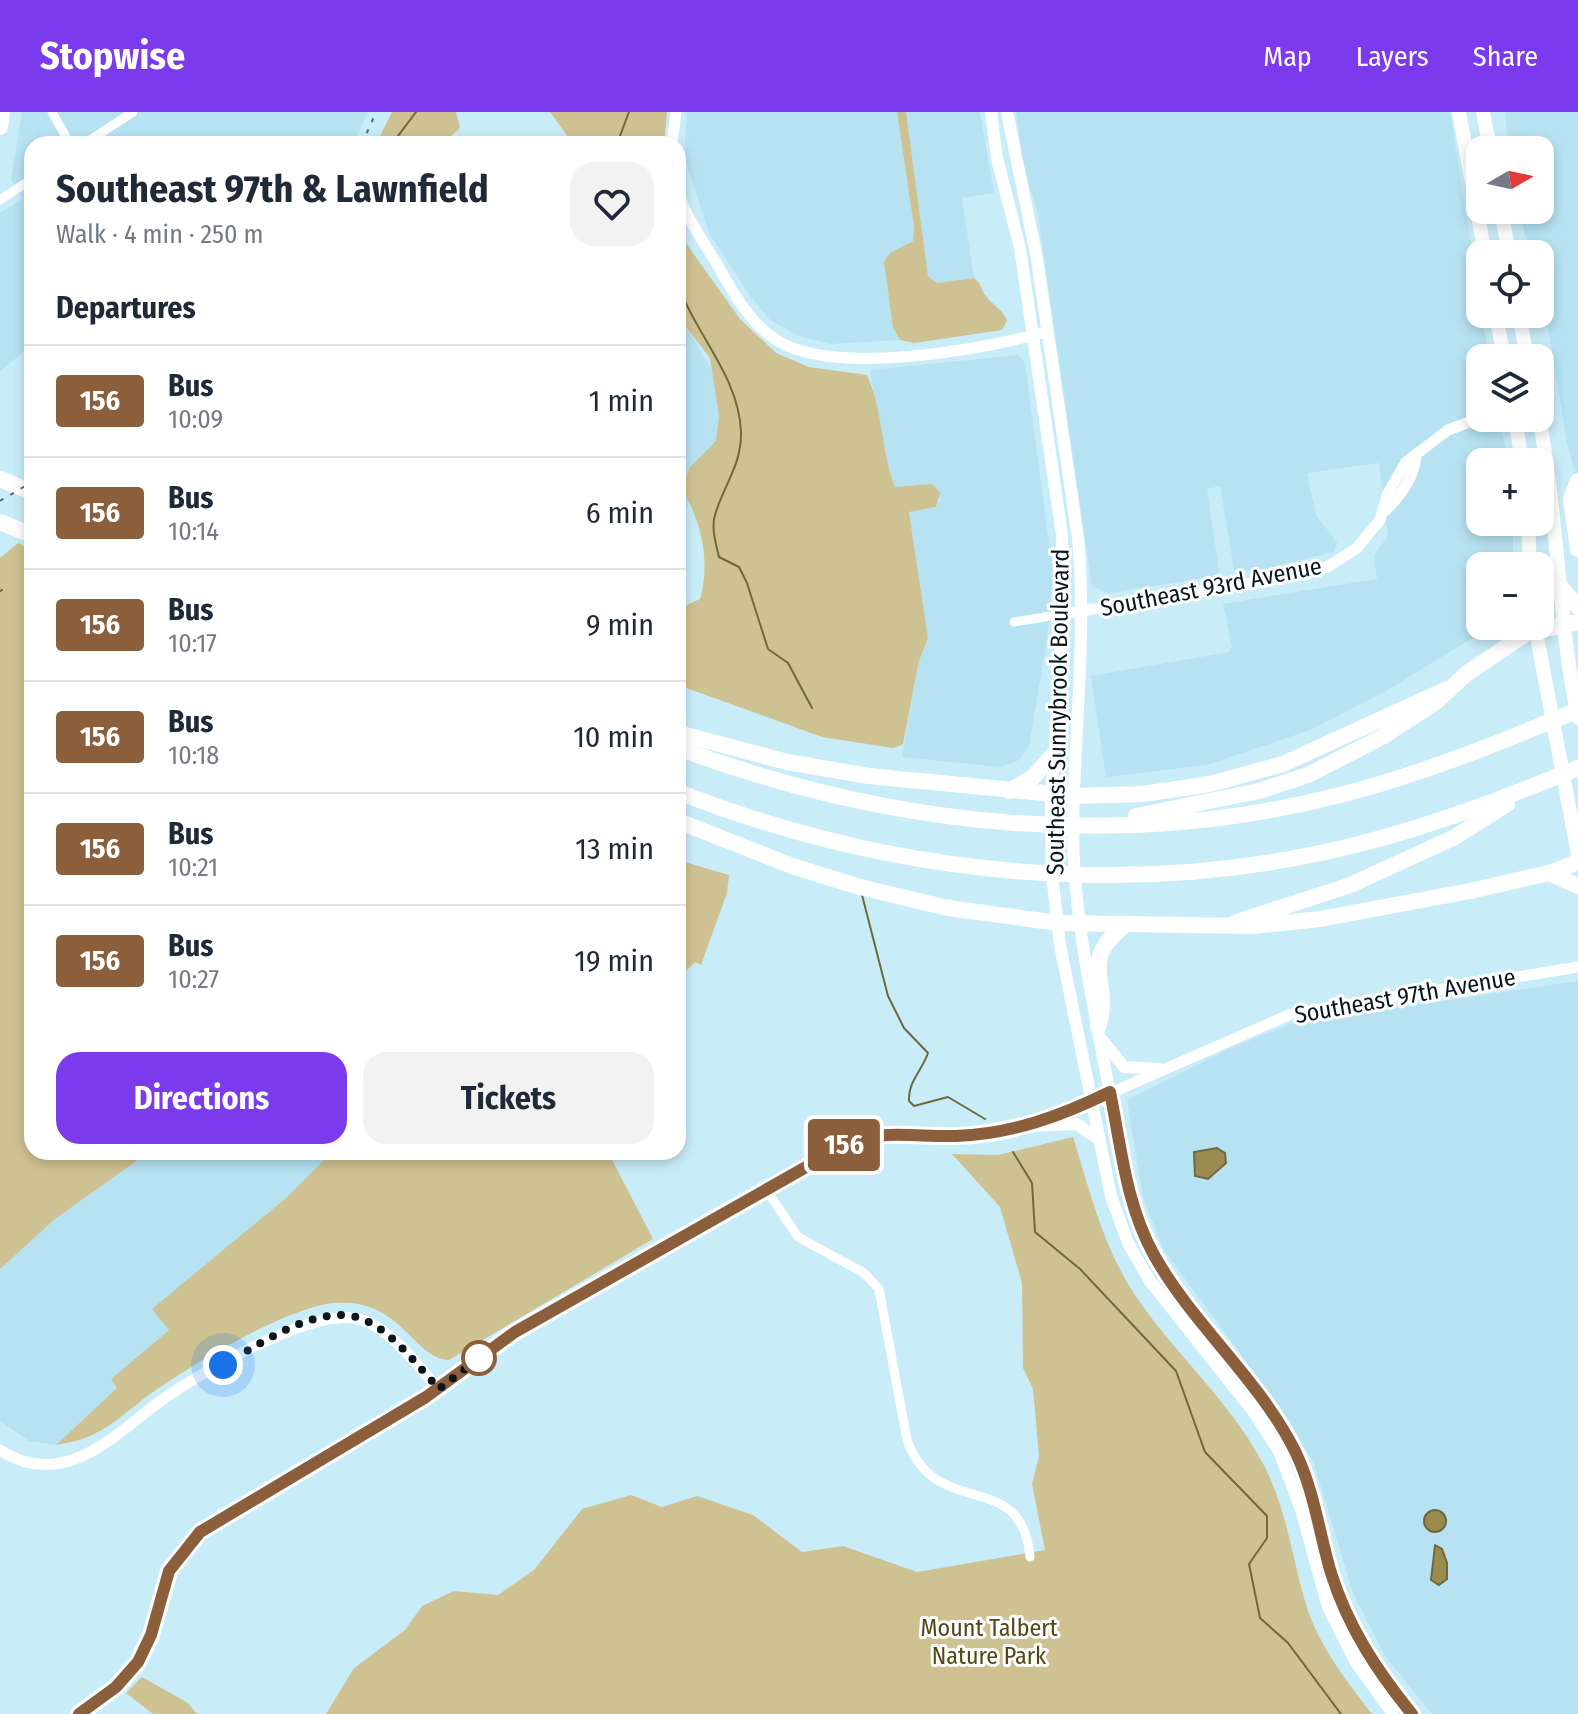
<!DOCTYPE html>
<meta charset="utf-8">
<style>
:root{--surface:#fff;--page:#f2f2f3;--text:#1f2937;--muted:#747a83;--line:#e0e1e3;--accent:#7c3aed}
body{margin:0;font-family:"Fira Sans Condensed",sans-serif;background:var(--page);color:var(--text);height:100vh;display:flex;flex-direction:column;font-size:30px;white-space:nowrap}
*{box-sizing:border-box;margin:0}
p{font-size:26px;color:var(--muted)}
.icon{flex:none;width:44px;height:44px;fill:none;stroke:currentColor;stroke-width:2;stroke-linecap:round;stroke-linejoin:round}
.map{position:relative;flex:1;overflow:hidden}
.panel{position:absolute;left:24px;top:24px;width:662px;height:1024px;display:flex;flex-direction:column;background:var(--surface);border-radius:24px;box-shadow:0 4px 12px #0003}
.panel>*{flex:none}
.badge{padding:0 16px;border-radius:6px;font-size:28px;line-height:52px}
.needle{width:52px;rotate:81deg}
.tools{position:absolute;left:1466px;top:24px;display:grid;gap:16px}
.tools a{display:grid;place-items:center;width:88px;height:88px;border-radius:16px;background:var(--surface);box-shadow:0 4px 12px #0003;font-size:40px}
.you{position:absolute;width:40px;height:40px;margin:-20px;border:6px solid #fff;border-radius:50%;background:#1a73e8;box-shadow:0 0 0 12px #1a73e833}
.map>.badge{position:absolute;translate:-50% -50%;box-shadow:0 0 0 4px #fff}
h2{padding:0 32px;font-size:30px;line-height:72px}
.round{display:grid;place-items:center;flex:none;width:84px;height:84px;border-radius:24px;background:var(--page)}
.overview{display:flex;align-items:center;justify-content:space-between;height:136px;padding:0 32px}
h1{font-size:38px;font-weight:700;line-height:60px}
.cta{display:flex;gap:16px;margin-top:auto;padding:16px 32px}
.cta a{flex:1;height:92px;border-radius:24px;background:var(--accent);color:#fff;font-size:32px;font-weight:700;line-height:92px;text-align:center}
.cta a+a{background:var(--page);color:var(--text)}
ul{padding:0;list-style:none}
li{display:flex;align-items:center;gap:24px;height:112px;padding:0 32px;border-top:2px solid var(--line)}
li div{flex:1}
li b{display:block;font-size:30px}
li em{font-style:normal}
li .badge{min-width:88px;font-weight:700;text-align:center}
header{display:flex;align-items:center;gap:48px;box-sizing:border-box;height:112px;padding:0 40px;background:var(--accent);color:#fff}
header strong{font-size:38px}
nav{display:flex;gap:44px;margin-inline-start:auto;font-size:28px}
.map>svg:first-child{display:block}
.built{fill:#b6e2f2}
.green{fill:#cfc292}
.water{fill:#9c8b4e;stroke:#70683f;stroke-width:2}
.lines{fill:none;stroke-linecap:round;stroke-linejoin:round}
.stream{stroke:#70683f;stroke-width:2}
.minor{stroke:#fff;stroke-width:9}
.tertiary{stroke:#fff;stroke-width:11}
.secondary{stroke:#fff;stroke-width:12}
.primary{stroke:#fff;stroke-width:14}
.trunk{stroke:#fff;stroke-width:16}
.motorway{stroke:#fff;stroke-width:16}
.rail{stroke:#556b73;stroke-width:2;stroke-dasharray:4 8;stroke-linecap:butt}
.line-casing{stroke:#fff;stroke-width:18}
.line{stroke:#8b5e3c;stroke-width:12}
.walk{stroke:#09161b;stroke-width:8;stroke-dasharray:0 14.4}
.stop-dot{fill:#fff;stroke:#8b5e3c;stroke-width:4}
.labels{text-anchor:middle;stroke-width:6;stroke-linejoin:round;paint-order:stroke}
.street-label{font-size:24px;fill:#09161b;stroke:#fff}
.park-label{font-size:24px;fill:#544817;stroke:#fff}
</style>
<header>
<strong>Stopwise</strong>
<nav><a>Map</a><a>Layers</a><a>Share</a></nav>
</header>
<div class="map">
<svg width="1578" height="1602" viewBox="0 0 1578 1602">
<rect width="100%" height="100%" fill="#c9ecf9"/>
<g class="built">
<path d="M22,0h346l-15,32h-321v201l-32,26v-158l23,-15 -12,-18z"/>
<path d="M687,0h210l17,115 -1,14 -23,12 -6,9 9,66 7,12 -70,4 -31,-8 -29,-16 -22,-27 -39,-60 -25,-77z"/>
<path d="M906,0h74l14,81 -32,5 12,80 -37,5 -9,-7z"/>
<path d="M1016,0h434l39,246h-9v60h20l8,44h-28v60h33v44h-33v60h12l-106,65 -76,39 -103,35 -101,12 -15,-101 138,-24 3,-5 -9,-43 154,-25 -3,-24 14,-19 -9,-73 -72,10 9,42 21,27 -3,10 -75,18h-25l-14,-84 -13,3 12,82 -3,5 -107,17 -17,-6 -54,-372 -16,-56z"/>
<path d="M1505,0h73v371l-11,-40 -27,-165v-24h-9l-13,-44h22v-60h-31z"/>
<path d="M678,202l37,61 6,19 -6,72 -22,16 -15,66z"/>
<path d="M1018,243l7,8 28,210 -6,67 -18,106 -10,14 -18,7 -99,-10 17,-96 9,-23 -19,-126 27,-5 4,-7 -8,-16 -37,3 -11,-28 -14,-89z"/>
<path d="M1578,869v733h-146l-47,-58 -32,-63 -39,-129 -27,-47 -124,-168 -20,-52 -16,-97 102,-51 64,-26z"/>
<path d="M149,1040h183l-45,45 -134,112 16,21 -58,49 7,9 -62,57 -27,-4 -29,-20v-152l55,-50z"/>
</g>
<g class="green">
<path d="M392,0h64l4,16 -18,16h-66z"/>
<path d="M550,0h117l-3,32h-91z"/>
<path d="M897,0h9l22,164 9,7 37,-5c8,6 6,9 11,17 8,11 16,12 22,26l-5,9 -88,13 -14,-3 -7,-12 -9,-66 6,-9 23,-12 1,-14z"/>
<path d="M678,120l62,87 36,34 33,14 58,8c16,35 14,76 28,112l37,-3 8,9 -4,14 -27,5 19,126 -9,23 -16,83 -10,4 -71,-11 -144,-52v-76l22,-10c11,-38 1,-77 -18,-111l8,-21 26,-26 3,-25 -9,-58 -32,-41z"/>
<path d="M18,431l14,8v601h117l-94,67 -55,50v-711z"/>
<path d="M678,748l51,15 -2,18 -26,72 -6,-3 -17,17z"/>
<path d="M1073,1025c17,54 30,110 62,158 38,57 93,104 126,165 26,46 31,101 47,151 13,37 40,72 64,103h-1046l28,-46 51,-38 17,-24 32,-15 44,4 36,-25 48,-61 49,-14 31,12 35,-11 56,19 49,37 41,-6 74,26 128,-22 -13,-66 7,-28 -6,-67 -10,-21 -1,-85 -22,-76 -48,-53 46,1z"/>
<path d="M332,1040h276l45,87 -204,121c-37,-2 -47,-62 -114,-57 -48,3 -155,68 -194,98 -31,24 -44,38 -85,44l61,-57 -6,-9 58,-49 -17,-21 135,-112z"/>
<path d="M142,1565l46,26 9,11h-44l-27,-21z"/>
</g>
<g class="water">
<path d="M1217,1036l8,5 1,10 -18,16 -13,-3 -1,-24z"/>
<circle cx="1435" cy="1409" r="11"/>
<path d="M1435,1433l7,4 5,14v16l-8,6 -8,-5z"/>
</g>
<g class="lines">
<g class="stream">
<path d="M392,32l24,-32"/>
<path d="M617,32l12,-32"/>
<path d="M678,173c18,50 61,92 63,147 1,32 -18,55 -26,83 -4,13 1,29 4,42l20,10 8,16 21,66 20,14 24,45"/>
<path d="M0,479l2,-1"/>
<path d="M862,783l26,101 16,32 24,25c-6,18 -20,28 -19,48l5,5 34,-9 37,22"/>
<path d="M1013,1040l19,31 3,49 45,37 96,102 29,81 62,64v22l-18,26 11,54 28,25 53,71"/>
</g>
<g class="minor">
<path d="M52,0l18,32"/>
<path d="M84,32l49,-32"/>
<path d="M0,88l32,-21"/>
<path d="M1014,510l50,-8"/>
<path d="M765,1076l33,49 66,36 15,16 28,151c29,82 115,26 123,117"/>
</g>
<g class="tertiary">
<path d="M672,32l4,-32"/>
<path d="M678,79c8,27 26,51 40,75 16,28 32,58 60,75 58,35 200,9 264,-8"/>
<path d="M1386,398c14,-14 28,-33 30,-53"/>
<path d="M1064,502l236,-39 27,-8 29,-18 24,-29 8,-27 18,-31 42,-32 32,-12"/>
<path d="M0,1338c64,42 115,-16 162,-50 38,-27 155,-96 200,-80 30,10 56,46 77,69"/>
<path d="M79,1602l37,-27 22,-25 13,-27 18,-64 31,-39 226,-135 89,-65 316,-181c50,-24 72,-14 123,-15 38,-1 75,-10 111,-23l226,-99 287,-47"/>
</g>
<g class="secondary">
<path d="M991,0l6,46 23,90 42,287 2,79 -13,192 1,68 8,71 51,251 17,47 22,38 103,130 26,40 21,55 28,101 27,54 38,53"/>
<path d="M1007,0l30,147 41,279c9,96 -4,195 -5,291 0,83 18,164 33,244 11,58 19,118 43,172 33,75 105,128 143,200 21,41 26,84 39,127 16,54 46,99 81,142"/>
<path d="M1103,929l21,26 36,2"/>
<path d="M1027,1014l50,-2 23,16"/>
</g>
<g class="primary">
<path d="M1459,0l26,142"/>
<path d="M1483,0l7,38"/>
<path d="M1501,98l8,44"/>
<path d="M1496,202l8,44"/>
<path d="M1519,202l8,44"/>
<path d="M1515,306l7,44"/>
<path d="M1539,306c19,99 19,201 39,300"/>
<path d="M1528,410l2,44"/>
<path d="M1535,514l43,228"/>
</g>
<path class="trunk" d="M0,15l2,-15"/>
<g class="motorway">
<path d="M0,367l32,13"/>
<path d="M1578,369l-7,18 7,50"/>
<path d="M0,410l32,13"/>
<path d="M1559,473l19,22"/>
<path d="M678,621l109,29 82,14 205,20 69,-2 67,-10 73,-20 164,-75"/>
<path d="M678,636c213,79 444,104 666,46 81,-21 157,-52 234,-84"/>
<path d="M1009,679l23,-13 23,-25"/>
<path d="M678,680c218,85 460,110 689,50 73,-19 142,-46 211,-74"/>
<path d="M1136,704l123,-25 49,-16 74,-38 55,-36 29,-27 61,-41 51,-11"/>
<path d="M678,709l114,45 68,21 88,21 110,15 195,3 67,-7 150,-28 79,-18 29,-11"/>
<path d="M1549,761l29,13"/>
<path d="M1236,810l112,-36 107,-49 52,-33"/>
<path d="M1098,915c16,-47 -23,-62 27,-102"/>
</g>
<g class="rail">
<path d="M362,32l14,-32"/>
<path d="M0,389l32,-19"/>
</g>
</g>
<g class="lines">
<g class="line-casing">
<path id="line" d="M79,1602l37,-27 22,-25 13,-27 18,-64 31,-39 226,-135 89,-65 337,-191c36,-11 67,-4 104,-5 56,-2 105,-20 154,-44 11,54 16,113 44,163 39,70 105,124 141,196 19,39 24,81 36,122 17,54 46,98 81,141"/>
</g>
<use href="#line" class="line"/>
<path class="walk" d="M223,1253c38,-21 99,-66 144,-44 28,14 51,45 72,68l40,-31"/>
</g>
<circle class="stop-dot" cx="479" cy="1246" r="16"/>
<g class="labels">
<g class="street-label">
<text transform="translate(1211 475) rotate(-11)" y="8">Southeast 93rd Avenue</text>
<text transform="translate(1058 600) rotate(-89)" y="8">Southeast Sunnybrook Boulevard</text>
<text transform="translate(1405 884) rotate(-10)" y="8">Southeast 97th Avenue</text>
</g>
<g class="park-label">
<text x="989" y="1524">Mount Talbert<tspan x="989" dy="28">Nature Park</tspan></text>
</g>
</g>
</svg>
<div class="tools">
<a><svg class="needle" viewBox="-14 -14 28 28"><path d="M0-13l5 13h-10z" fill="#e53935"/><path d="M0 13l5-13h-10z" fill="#747a83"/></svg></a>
<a><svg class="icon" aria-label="locate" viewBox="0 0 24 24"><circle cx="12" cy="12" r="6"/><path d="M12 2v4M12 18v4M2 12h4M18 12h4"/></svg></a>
<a><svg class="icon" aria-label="layers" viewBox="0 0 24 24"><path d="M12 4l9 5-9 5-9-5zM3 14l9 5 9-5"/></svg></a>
<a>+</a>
<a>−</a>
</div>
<div class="you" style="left:223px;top:1253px"></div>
<b class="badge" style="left:844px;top:1033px;background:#8b5e3c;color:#fff">156</b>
<section class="panel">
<div class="overview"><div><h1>Southeast 97th &amp; Lawnfield</h1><p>Walk · 4 min · 250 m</p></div><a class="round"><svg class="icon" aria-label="heart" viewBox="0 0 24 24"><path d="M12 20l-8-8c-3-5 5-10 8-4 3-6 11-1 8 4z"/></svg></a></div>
<h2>Departures</h2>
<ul>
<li><span class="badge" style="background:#8b5e3c;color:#fff">156</span><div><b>Bus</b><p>10:09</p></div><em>1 min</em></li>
<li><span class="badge" style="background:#8b5e3c;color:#fff">156</span><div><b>Bus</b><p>10:14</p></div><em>6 min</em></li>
<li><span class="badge" style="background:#8b5e3c;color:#fff">156</span><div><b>Bus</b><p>10:17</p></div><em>9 min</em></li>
<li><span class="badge" style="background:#8b5e3c;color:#fff">156</span><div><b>Bus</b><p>10:18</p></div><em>10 min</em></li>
<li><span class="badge" style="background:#8b5e3c;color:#fff">156</span><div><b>Bus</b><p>10:21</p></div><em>13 min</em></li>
<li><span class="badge" style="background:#8b5e3c;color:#fff">156</span><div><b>Bus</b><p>10:27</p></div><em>19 min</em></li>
</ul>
<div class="cta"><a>Directions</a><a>Tickets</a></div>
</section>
</div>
